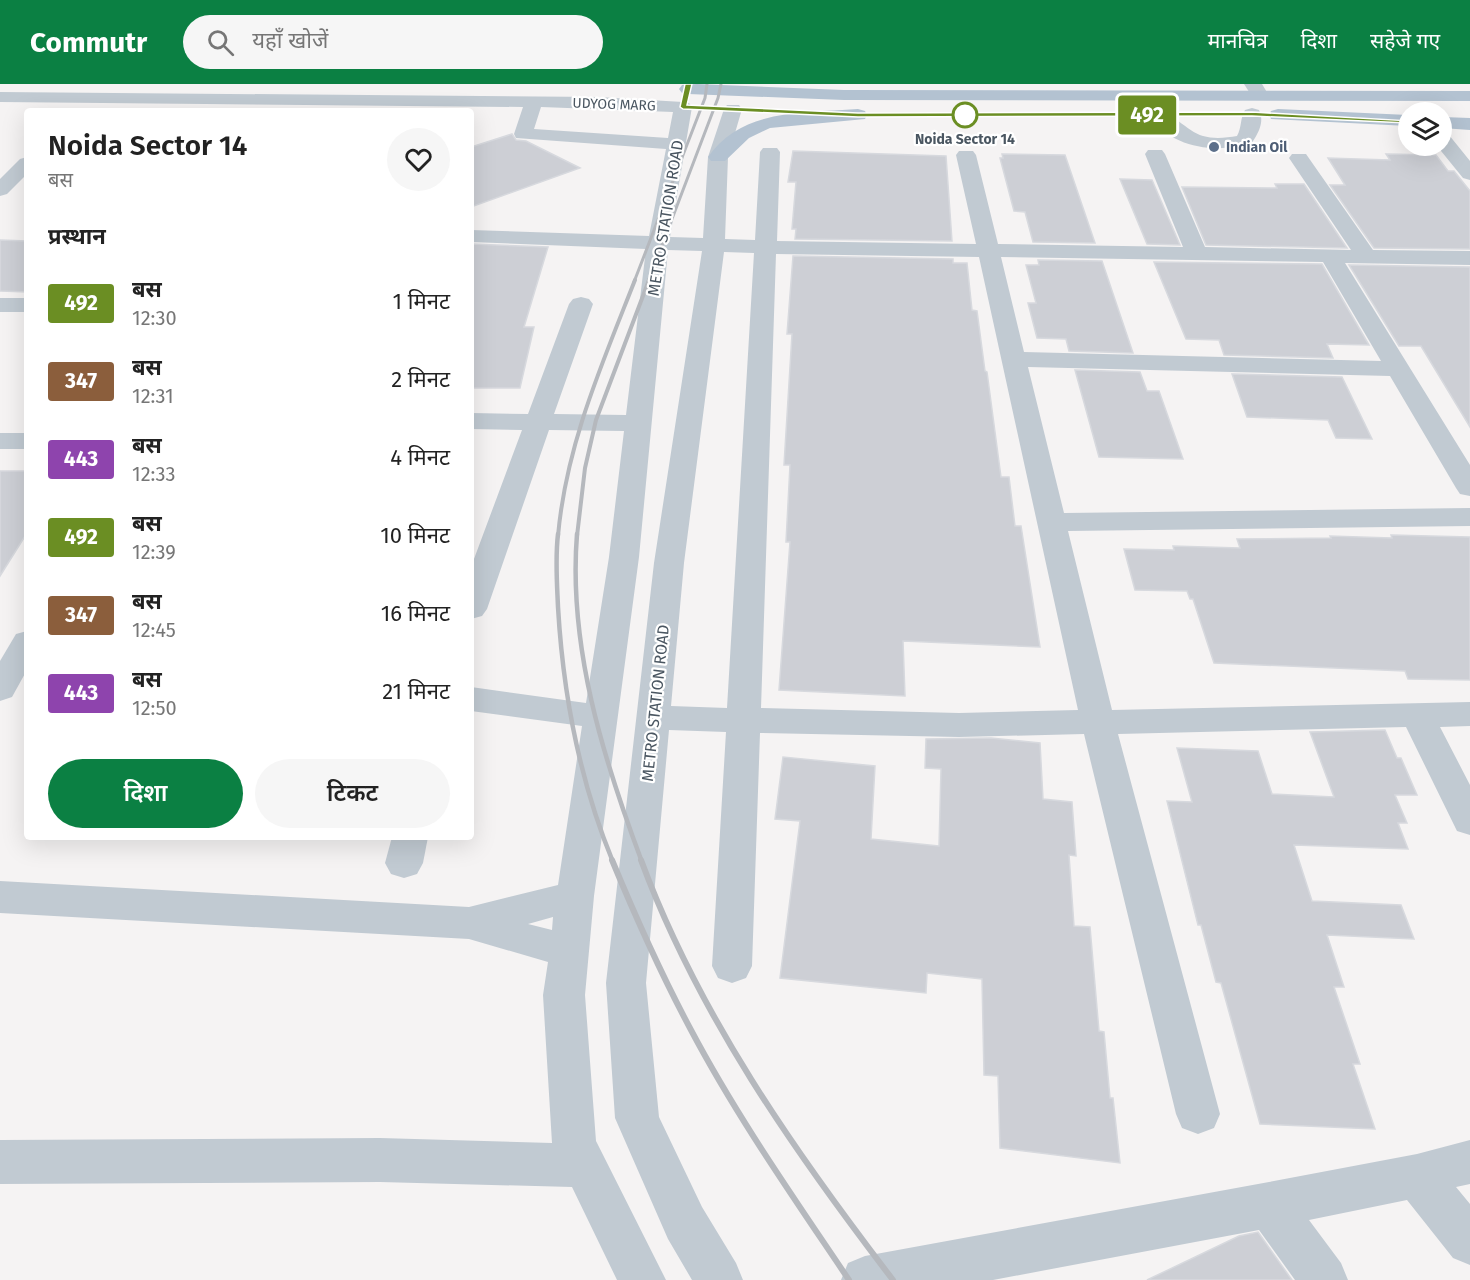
<!DOCTYPE html>
<html lang="hi">
<meta charset="utf-8">
<style>
:root{--surface:#fff;--page:#f6f6f6;--text:#222;--muted:#767676;--accent:#0b8043}
body{margin:0;font-family:"Fira Sans","Noto Sans Devanagari",sans-serif;background:var(--page);color:var(--text);height:100vh;display:flex;flex-direction:column;font-size:22px;white-space:nowrap}
*{box-sizing:border-box;margin:0}
p{font-size:20px;color:var(--muted)}
.icon{flex:none;width:33px;height:33px;fill:none;stroke:currentColor;stroke-width:2;stroke-linecap:round;stroke-linejoin:round}
.map{position:relative;flex:1;overflow:hidden}
.side{position:absolute;left:24px;top:24px;width:450px;height:732px;display:flex;flex-direction:column;background:var(--surface);border-radius:6px;box-shadow:0 6px 24px #0002}
.side>*{flex:none}
.badge{padding:0 12px;border-radius:4px;font-size:21px;line-height:39px}
.fabs{position:absolute;left:1398px;top:18px;display:grid;gap:12px}
.fabs a{display:grid;place-items:center;width:54px;height:54px;border-radius:50%;background:var(--surface);box-shadow:0 6px 24px #0002;font-size:30px}
.map>.badge{position:absolute;translate:-50% -50%;box-shadow:0 0 0 3px #fff}
h2{padding:0 24px;font-size:22px;line-height:54px}
.round{display:grid;place-items:center;flex:none;width:63px;height:63px;border-radius:32px;background:var(--page)}
.summary{display:flex;align-items:center;justify-content:space-between;height:102px;padding:0 24px}
h1{font-size:28px;font-weight:600;line-height:45px}
.primary-button{display:flex;gap:12px;margin-top:auto;padding:12px 24px}
.primary-button a{flex:1;height:69px;border-radius:36px;background:var(--accent);color:#fff;font-size:24px;font-weight:600;line-height:69px;text-align:center}
.primary-button a+a{background:var(--page);color:var(--text)}
ul{padding:0;list-style:none}
li{display:flex;align-items:center;gap:18px;height:78px;padding:0 24px}
li div{flex:1}
li b{display:block;font-size:22px}
li em{font-style:normal}
li .badge{min-width:66px;font-weight:700;text-align:center}
header{display:flex;align-items:center;gap:36px;box-sizing:border-box;height:84px;padding:0 30px;background:var(--accent);color:#fff}
header strong{font-size:28px}
nav{display:flex;gap:33px;margin-inline-start:auto;font-size:21px}
.search{width:420px;height:54px;background:var(--page);display:flex;align-items:center;gap:15px;box-sizing:border-box;padding:0 21px;border-radius:33px;color:var(--muted);font-size:22px}
.map>svg:first-child{display:block}
.building{fill:#cdcfd5;stroke:#d7d9de;stroke-width:1.5}
.lines{fill:none;stroke-linecap:round;stroke-linejoin:round}
.minor{fill:#c1cad2;fill-rule:evenodd}
.major{fill:#b3c2d1;fill-rule:evenodd}
.rail-far3{stroke:#b5b8bd;stroke-width:3}
.rail-far2{stroke:#b5b8bd;stroke-width:4}
.rail-far1{stroke:#b5b8bd;stroke-width:4.5}
.rail{stroke:#b5b8bd;stroke-width:6}
.line{fill:#6b8e23;stroke:#fff;stroke-width:1.5}
.stop-dot{fill:#fff;stroke:#6b8e23;stroke-width:3}
.service-dot{fill:#5c6f8a;stroke:#fff;stroke-width:2}
.labels{text-anchor:middle;stroke-width:4.5;stroke-linejoin:round;paint-order:stroke}
.far-street-label{font-size:14px;fill:#4a5661;stroke:#fff}
.far-stop-label{font-size:14px;font-weight:bold;fill:#4a5661;stroke:#fff}
.far-service-label{font-size:14px;font-weight:bold;fill:#4e5e75;stroke:#fff;text-anchor:start}
.street-label{font-size:16px;fill:#4a5661;stroke:#fff}
</style>
<header>
<strong>Commutr</strong>
<div class="search"><svg class="icon" aria-label="search" viewBox="0 0 24 24"><circle cx="10" cy="10" r="6"/><path d="M15 15l6 6"/></svg>यहाँ खोजें</div>
<nav><a>मानचित्र</a><a>दिशा</a><a>सहेजे गए</a></nav>
</header>
<div class="map">
<svg width="1470" height="1196" viewBox="0 0 1470 1196">
<rect width="100%" height="100%" fill="#f5f3f3"/>
<g class="building">
<path d="M512,50l4,6 10,1 54,27 -109,39v-60z"/>
<path d="M793,67l153,5 6,85 -157,-2 1,-10h-4l4,-47h-8z"/>
<path d="M1002,70l63,1 30,88 -62,-1 -8,-30 -11,-1 -14,-53h3z"/>
<path d="M1386,70l50,1 12,16h6l16,20v58l-96,-1 -44,-63h15l-17,-27 62,2z"/>
<path d="M1120,95l32,1 28,65 -33,-1z"/>
<path d="M1275,100h29l43,64 -141,-3 -24,-58 95,1z"/>
<path d="M0,156l27,1v51l-27,-1z"/>
<path d="M471,160l77,3 -24,80h10l-14,61h-49z"/>
<path d="M793,172l160,3v4h14l5,47 5,1 8,60 2,1 14,105h8l6,49h6l19,121 -137,-6 2,55 -126,-6 11,-148h-4l4,-77h-6l8,-131h-5z"/>
<path d="M1038,176l64,1 31,92 -64,-2 -3,-12 -29,-1 -9,-35h8l-10,-38h13z"/>
<path d="M1154,178l168,2 47,81 -42,-1 6,14 -109,-3 -5,-15 -33,-1z"/>
<path d="M1349,181l121,2v160l-49,-81h-22z"/>
<path d="M1075,286l65,2 7,19h12l24,68 -84,-2z"/>
<path d="M1232,290l110,3 30,62 -36,-1 -8,-18 -81,-3z"/>
<path d="M0,387h27v62l-27,43z"/>
<path d="M1391,451l79,2v143l-62,-1 -3,-8 -191,-8 -21,-64h-3l-3,-8 -52,-1 -11,-41 50,1 -1,-4 67,2 -3,-9 94,-1 -1,-2 62,2z"/>
<path d="M1385,646l12,28h4l16,37h-22l12,28h-9l10,26 -114,-4 18,56 89,4 13,34 -87,-4 17,52h-10l26,77h-7l22,65 -115,-5 -39,-141 -5,-1 -15,-57h-3l-31,-124 25,1 -15,-54 81,3 14,43 62,3 -24,-65z"/>
<path d="M991,654l49,5 3,56 29,3 4,54 -7,-1 5,71 16,1 9,104 5,1 6,66h3l7,65 -120,-15 -2,-72 -14,-1 -2,-96 -55,-6 -1,20 -146,-15 20,-157 -25,-2 8,-62 92,9 -4,73 68,7 2,-77 -16,-1 1,-29z"/>
<path d="M1258,1148l34,48h-145l92,-44z"/>
</g>
<g class="lines">
<g class="minor">
<path d="M1244,0h18l6,10 -3,4h-12z"/>
<path d="M0,8l598,5 85,5 6,1 3,4 -22,130 33,1 5,-81 16,-48 3,-4h12l3,4 -14,48 -3,82 30,1 5,-88 3,-4h14l3,4 -3,89 199,3 -20,-89 3,-4h14l3,4 22,89 185,3 -38,-93 3,-4h14l3,4 40,93 146,3 -62,-92 3,-4h14l67,96 97,1v14l-125,-2 125,202v31l-10,-2 -4,-6 -66,-112 -362,-9 36,146 406,-5v18l-402,5 44,179 358,-8v24l-30,1 30,58v50l-13,-4 -51,-104 -288,7 102,380 -6,14 -16,6 -16,-6 -6,-14 -92,-380 -125,3 -199,-4 -8,233 -6,12 -14,5 -14,-5 -6,-12 14,-234 -57,-2 -23,253 13,134 43,90 34,56 7,17h-51l-24,-41 -53,-121 -9,-135 48,-420 48,-312 -34,-1 -29,307 -45,339 -9,99 11,146 70,139h-49l-45,-93 -192,-5 -380,2v-44l380,-2 172,5 -9,-148 5,-33 -79,-23 -469,-26v-32l469,26 89,-22 24,-159 -111,-15v-24l115,16 23,-146 15,-126 -75,-1 -62,179 -5,7 -11,3v-52l51,-137 -51,-1v-16l57,1 41,-110 4,-5 8,-2 8,2 4,5 -39,110 72,1 20,-166 -175,-7v-12l178,6 17,-87 -150,-11 -2,-4 9,-27 -523,-5zM541,23l132,5 -5,26 -134,-9zM724,168l30,1 -27,455 -56,-2 13,-143zM776,170l203,3 99,453 -119,3 -198,-5zM1001,173l322,5 58,99 -357,-9zM553,833l-1,13 -24,-6z"/>
<path d="M1252,24l7,2c6,12 -1,24 -8,34 -37,9 -79,5 -102,-29l2,-4c18,-4 34,20 52,25 10,3 23,2 34,0 5,-9 3,-18 8,-26z"/>
<path d="M1442,49l7,2 21,26v19l-7,-2 -26,-32h5z"/>
<path d="M27,73v17l-20,20 -7,2v-17l20,-20z"/>
<rect x="0" y="214" width="27" height="14"/>
<rect x="0" y="349" width="27" height="16"/>
<path d="M27,547v39l-15,27 -12,4v-40l16,-27z"/>
<path d="M392,753h36l-5,26 -6,11 -13,4 -13,-4 -6,-11z"/>
<path d="M1470,1056v44l-14,3 14,17v61l-17,-7 -46,-58 -98,20 32,43 7,17h-53l-36,-50 -266,50h-152l7,-17 17,-7 404,-74 148,-28z"/>
</g>
<g class="major">
<path d="M697,0l147,6 626,1v10l-626,-1 -156,-6 -6,-1 -3,-4 3,-4z"/>
<path d="M858,25l7,2 2,4 -2,4 -95,9 -21,10 -24,23h-14l-3,-4c34,-49 97,-44 150,-48z"/>
<path d="M1278,25l130,6v11l-137,-7 -2,-4 2,-4z"/>
<path d="M1442,33l28,1v12l-28,-2z"/>
</g>
<g class="rail-far3">
<path d="M634,198l71,-184 2,-14"/>
<path d="M648,198l70,-184 3,-14"/>
</g>
<g class="rail-far2">
<path d="M558,452c8,-91 44,-172 77,-256"/>
<path d="M577,452l8,-68 11,-48 53,-140"/>
</g>
<g class="rail-far1">
<path d="M558,450c-3,25 -1,49 0,73 5,86 22,175 55,255"/>
<path d="M577,450c-9,112 26,224 65,328"/>
</g>
<g class="rail">
<path d="M612,776c24,58 49,114 79,170 46,87 103,168 158,250"/>
<path d="M641,776c57,154 153,291 252,420"/>
</g>
</g>
<path class="line" d="M685,0h7l-5,21 171,8 394,-1 160,9 -4,2 -156,-7 -394,1 -175,-8 -3,-2z"/>
<circle class="stop-dot" cx="965" cy="31" r="12"/>
<circle class="service-dot" cx="1214" cy="63" r="6"/>
<g class="labels">
<g class="far-street-label">
<text transform="translate(614 20) rotate(2)" y="5">UDYOG MARG</text>
</g>
<g class="far-stop-label">
<text x="965" y="60">Noida Sector 14</text>
</g>
<g class="far-service-label">
<text x="1226" y="68">Indian Oil</text>
</g>
<g class="street-label">
<text transform="translate(665 134) rotate(-81)" y="6">METRO STATION ROAD</text>
<text transform="translate(655 619) rotate(-84)" y="6">METRO STATION ROAD</text>
</g>
</g>
</svg>
<div class="fabs">
<a><svg class="icon" aria-label="layers" viewBox="0 0 24 24"><path d="M12 4l9 5-9 5-9-5zM3 14l9 5 9-5"/></svg></a>
</div>
<b class="badge" style="left:1147px;top:31px;background:#6b8e23;color:#fff">492</b>
<section class="side">
<div class="summary"><div><h1>Noida Sector 14</h1><p>बस</p></div><a class="round"><svg class="icon" aria-label="heart" viewBox="0 0 24 24"><path d="M12 20l-8-8c-3-5 5-10 8-4 3-6 11-1 8 4z"/></svg></a></div>
<h2>प्रस्थान</h2>
<ul>
<li><span class="badge" style="background:#6b8e23;color:#fff">492</span><div><b>बस</b><p>12:30</p></div><em>1 मिनट</em></li>
<li><span class="badge" style="background:#8b5e3c;color:#fff">347</span><div><b>बस</b><p>12:31</p></div><em>2 मिनट</em></li>
<li><span class="badge" style="background:#8e44ad;color:#fff">443</span><div><b>बस</b><p>12:33</p></div><em>4 मिनट</em></li>
<li><span class="badge" style="background:#6b8e23;color:#fff">492</span><div><b>बस</b><p>12:39</p></div><em>10 मिनट</em></li>
<li><span class="badge" style="background:#8b5e3c;color:#fff">347</span><div><b>बस</b><p>12:45</p></div><em>16 मिनट</em></li>
<li><span class="badge" style="background:#8e44ad;color:#fff">443</span><div><b>बस</b><p>12:50</p></div><em>21 मिनट</em></li>
</ul>
<div class="primary-button"><a>दिशा</a><a>टिकट</a></div>
</section>
</div>
